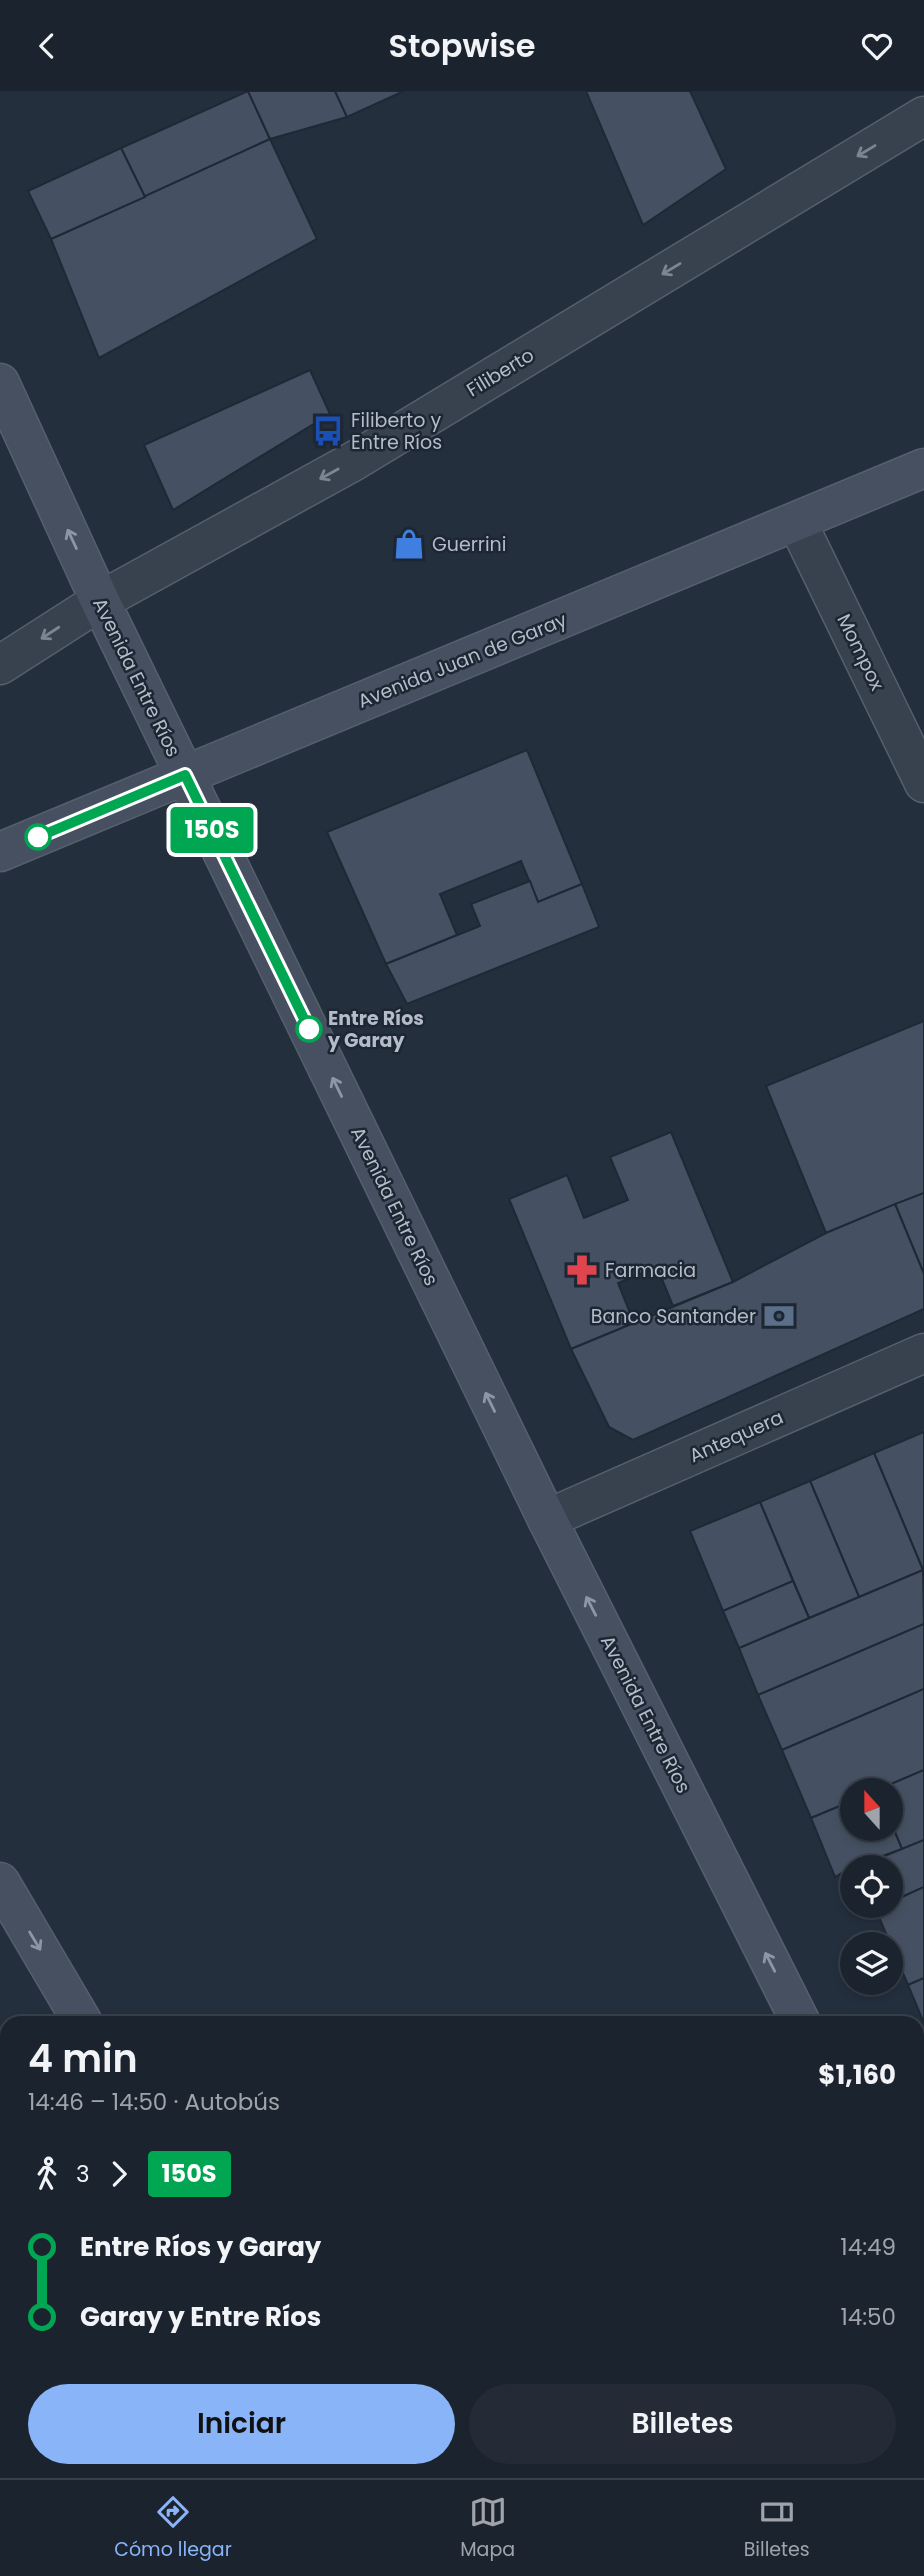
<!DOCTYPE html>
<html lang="es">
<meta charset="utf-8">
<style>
:root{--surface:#1b232e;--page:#242b36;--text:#f1f3f6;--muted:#a0a4aa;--line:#39404a;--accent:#8ab4f8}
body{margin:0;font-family:Poppins,sans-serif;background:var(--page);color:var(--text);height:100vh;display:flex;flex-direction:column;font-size:26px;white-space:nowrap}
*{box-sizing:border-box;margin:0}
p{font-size:23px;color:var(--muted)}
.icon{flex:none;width:38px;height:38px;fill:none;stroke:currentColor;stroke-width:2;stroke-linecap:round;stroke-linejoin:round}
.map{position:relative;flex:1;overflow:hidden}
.sheet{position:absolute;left:0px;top:1925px;width:924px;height:462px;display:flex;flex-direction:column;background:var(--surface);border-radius:21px 21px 0 0;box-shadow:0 4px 10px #0003,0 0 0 2px var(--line)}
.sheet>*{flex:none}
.badge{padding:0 14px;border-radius:5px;font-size:24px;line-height:46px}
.needle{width:46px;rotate:339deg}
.tools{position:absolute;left:840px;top:1687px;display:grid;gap:14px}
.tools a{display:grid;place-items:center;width:63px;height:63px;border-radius:50%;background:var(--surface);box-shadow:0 4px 10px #0003,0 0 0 2px var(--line);font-size:35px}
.map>.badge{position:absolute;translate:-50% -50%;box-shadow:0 0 0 4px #fff}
.legs{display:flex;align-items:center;gap:10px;height:77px;padding:0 28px;font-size:23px}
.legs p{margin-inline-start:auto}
.head{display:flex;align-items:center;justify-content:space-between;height:119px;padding:0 28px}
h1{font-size:38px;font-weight:600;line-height:52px}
.cta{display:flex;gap:14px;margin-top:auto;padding:14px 28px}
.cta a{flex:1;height:80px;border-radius:42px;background:var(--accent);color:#111;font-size:28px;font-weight:600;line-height:80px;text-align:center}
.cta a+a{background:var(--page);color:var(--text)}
ul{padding:0 28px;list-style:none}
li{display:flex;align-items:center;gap:24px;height:70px;font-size:26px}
li i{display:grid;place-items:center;width:10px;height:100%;margin:0 9px;background:currentColor}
li i::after{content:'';width:18px;height:18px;margin:-9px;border:5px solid;border-radius:50%;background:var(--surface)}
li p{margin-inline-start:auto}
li:first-child i{background:linear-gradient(#0000 50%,currentColor 0)}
li:last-child i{background:linear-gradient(currentColor 50%,#0000 0)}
header{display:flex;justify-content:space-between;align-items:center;height:91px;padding:0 28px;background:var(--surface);font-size:32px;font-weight:600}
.tab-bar{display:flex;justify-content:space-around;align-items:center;height:98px;border-top:2px solid var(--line);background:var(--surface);font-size:19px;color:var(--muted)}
.tab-bar a{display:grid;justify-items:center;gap:4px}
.tab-bar .current{color:var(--accent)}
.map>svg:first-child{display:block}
.green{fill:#263c3f}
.building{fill:#455162;stroke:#1f2835;stroke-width:2}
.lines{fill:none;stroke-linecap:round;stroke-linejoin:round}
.street-casing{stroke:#565f6c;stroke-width:41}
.secondary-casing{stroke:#565f6c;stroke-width:41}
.street{stroke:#38414e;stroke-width:38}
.secondary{stroke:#465061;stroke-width:38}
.oneway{stroke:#7c8592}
.oneway2{stroke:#8e96a5}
.line-1-casing{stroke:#fff;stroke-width:16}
.line-1{stroke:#00a651;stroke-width:10}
.stop-1-dot{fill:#fff;stroke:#00a651;stroke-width:3.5}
.labels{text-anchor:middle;stroke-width:5;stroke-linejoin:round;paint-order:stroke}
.street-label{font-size:19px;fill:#b4bcc9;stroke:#1d2633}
.poi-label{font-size:19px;fill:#b4bcc9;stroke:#1d2633;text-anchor:start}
.stop-label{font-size:19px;font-weight:bold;fill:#b4bcc9;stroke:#1d2633;text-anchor:start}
</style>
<header><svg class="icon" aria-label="back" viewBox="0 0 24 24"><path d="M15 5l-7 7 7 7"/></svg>Stopwise<svg class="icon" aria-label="heart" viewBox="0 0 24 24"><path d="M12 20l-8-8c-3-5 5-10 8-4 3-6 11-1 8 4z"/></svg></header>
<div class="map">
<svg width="924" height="2387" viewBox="0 0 924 2387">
<rect width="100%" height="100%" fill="#242f3e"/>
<path class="green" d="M7,2055v325h247l4,7h-258v-327z"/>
<g class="building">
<path d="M248,0l22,48 -125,58 -24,-49z"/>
<path d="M248,0h87l12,26 -77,22z"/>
<path d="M335,0h69l-57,26z"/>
<path d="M586,0h104l36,78 -83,56z"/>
<path d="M270,48l47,100 -218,119 -48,-119z"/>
<path d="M121,57l24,49 -94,42 -23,-48z"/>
<path d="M310,279l20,44 -157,96 -29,-65z"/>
<path d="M527,659l55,134 -44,18 -17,-41 -81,33 17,41 -71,29 -59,-132z"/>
<path d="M530,790l8,21 44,-18 17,43 -192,77 -21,-40 94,-38 -9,-22z"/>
<path d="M924,930v172l-98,40 -60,-147z"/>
<path d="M671,1041l62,150 -60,24 -16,-39 -39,16 16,40 -63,26 -62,-150 58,-24 17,43 44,-18 -18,-43z"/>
<path d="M924,1102v81l-29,-70z"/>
<path d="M895,1113l29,70v35l-291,131 -24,-13 -38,-78 162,-67 93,-49z"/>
<path d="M924,1341v140l-50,-119z"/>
<path d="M874,1362l49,117 -64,27 -49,-116z"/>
<path d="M810,1390l49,116 -50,21 -49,-116z"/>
<path d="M760,1411l33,79 -70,30 -33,-80z"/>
<path d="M923,1479l1,54 -166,71 -19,-47z"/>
<path d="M793,1490l16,37 -70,30 -16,-37z"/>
<path d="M924,1533v65l-142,61 -24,-55z"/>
<path d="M924,1598v81l-47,20h-25v11l-41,17 -29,-68z"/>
<path d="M924,1679v70l-22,9 -11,-26v-33h-14z"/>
<path d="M852,1710v28h39v-6l11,26 -50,18 -17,10 -24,-59z"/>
<path d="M924,1749v47l-33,15v-35h-33z"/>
<path d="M924,1796v91l-16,7 -33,-77 16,-2v-4z"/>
<path d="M924,1887v45l-16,-38z"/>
</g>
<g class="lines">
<g class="street-casing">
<g id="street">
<path d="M797,431l127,261"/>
<path d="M0,574l100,-64 254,-140 570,-345"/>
<path d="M547,1428l377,-166"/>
</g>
</g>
<g class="secondary-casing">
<g id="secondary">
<path d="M0,292l100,218 447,918 254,504"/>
<path d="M0,761l924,-384"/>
<path d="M0,1791l83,141"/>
<path d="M917,2163l7,13"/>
<path d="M348,2380l4,7"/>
</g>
</g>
<use href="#street" class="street"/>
<use href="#secondary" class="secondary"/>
</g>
<defs><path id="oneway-shaft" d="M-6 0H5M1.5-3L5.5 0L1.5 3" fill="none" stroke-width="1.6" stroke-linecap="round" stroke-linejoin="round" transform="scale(1.75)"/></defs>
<g class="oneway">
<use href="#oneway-shaft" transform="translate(866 60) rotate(149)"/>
<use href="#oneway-shaft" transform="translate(671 178) rotate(149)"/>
<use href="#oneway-shaft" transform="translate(329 383) rotate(151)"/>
<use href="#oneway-shaft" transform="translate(50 542) rotate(147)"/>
</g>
<g class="oneway2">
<use href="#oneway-shaft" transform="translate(72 448) rotate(-115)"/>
<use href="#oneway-shaft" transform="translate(337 996) rotate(-116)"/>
<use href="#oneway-shaft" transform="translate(490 1311) rotate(-116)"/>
<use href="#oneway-shaft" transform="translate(591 1515) rotate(-117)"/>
<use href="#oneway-shaft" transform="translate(35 1850) rotate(59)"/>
<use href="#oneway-shaft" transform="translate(770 1871) rotate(-117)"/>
</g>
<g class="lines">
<g class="line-1-casing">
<path id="line-1" d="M38,746l147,-62 124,254"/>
</g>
<use href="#line-1" class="line-1"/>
</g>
<defs>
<g id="bus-bare" transform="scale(2.415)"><path d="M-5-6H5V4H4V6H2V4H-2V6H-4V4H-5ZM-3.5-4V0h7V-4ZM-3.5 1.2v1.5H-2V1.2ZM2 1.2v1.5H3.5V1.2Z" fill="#1a4fb4" stroke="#1d2633" stroke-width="2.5" paint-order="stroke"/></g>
<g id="shop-bare" transform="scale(2.415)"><path d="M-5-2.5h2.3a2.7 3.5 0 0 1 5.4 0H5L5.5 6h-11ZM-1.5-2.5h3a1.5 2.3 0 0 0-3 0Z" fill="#3f7fe0" stroke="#1d2633" stroke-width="2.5" paint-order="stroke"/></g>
<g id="pharmacy-bare" transform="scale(2.415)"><path d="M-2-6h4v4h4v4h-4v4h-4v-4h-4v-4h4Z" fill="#e0444e" stroke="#1d2633" stroke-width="2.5" paint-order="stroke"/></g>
<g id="bank-bare" transform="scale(2.415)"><path d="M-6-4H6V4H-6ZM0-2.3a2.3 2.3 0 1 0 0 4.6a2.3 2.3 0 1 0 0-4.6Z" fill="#5c6f8a" stroke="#1d2633" stroke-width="2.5" paint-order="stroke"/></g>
</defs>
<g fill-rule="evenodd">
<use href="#bus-bare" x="328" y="340"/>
<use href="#shop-bare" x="409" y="453"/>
<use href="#pharmacy-bare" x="582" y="1179"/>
<use href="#bank-bare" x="779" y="1225"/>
</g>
<g class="stop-1-dot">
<circle cx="38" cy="746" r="12"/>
<circle cx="309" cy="938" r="12"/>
</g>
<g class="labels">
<g class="street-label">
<text transform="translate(500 281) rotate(-31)" y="7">Filiberto</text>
<text transform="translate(861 561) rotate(64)" y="7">Mompox</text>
<text transform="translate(462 569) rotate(-22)" y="7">Avenida Juan de Garay</text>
<text transform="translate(137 586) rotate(64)" y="7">Avenida Entre Ríos</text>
<text transform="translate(395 1115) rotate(64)" y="7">Avenida Entre Ríos</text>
<text transform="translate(736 1345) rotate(-24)" y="7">Antequera</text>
<text transform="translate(646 1623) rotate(63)" y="7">Avenida Entre Ríos</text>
</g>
<g class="poi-label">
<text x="351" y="336">Filiberto y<tspan x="351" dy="22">Entre Ríos</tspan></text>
<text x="432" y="460">Guerrini</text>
<text x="605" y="1186">Farmacia</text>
<text x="756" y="1232" text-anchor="end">Banco Santander</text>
</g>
<g class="stop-label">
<text x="328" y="934">Entre Ríos<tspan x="328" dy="22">y Garay</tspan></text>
</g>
</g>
</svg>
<div class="tools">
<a><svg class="needle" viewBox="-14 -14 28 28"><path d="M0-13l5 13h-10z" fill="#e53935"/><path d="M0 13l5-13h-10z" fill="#a0a4aa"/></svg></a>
<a><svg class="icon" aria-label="locate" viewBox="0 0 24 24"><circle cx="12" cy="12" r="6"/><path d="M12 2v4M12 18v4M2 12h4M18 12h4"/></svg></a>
<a><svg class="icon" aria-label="layers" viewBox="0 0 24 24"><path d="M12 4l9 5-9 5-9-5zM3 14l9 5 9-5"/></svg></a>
</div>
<b class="badge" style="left:212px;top:739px;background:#00a651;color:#fff">150S</b>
<section class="sheet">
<div class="head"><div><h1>4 min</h1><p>14:46 – 14:50 · Autobús</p></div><b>$1,160</b></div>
<div class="legs"><svg class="icon" aria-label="walk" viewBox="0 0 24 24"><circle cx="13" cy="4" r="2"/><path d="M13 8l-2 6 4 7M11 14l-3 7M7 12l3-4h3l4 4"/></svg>3<svg class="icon" aria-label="forward" viewBox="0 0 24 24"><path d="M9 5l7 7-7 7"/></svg><b class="badge" style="background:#00a651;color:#fff">150S</b></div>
<ul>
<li><i style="color:#00a651"></i><b>Entre Ríos y Garay</b><p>14:49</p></li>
<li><i style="color:#00a651"></i><b>Garay y Entre Ríos</b><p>14:50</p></li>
</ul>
<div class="cta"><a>Iniciar</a><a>Billetes</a></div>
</section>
</div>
<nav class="tab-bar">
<a class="current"><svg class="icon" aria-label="directions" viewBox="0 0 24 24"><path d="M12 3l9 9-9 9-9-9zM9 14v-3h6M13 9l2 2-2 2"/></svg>Cómo llegar</a>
<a><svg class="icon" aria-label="map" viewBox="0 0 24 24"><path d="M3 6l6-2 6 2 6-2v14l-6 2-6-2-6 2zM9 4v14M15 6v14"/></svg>Mapa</a>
<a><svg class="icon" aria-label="tickets" viewBox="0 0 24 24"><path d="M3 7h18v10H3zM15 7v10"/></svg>Billetes</a>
</nav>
